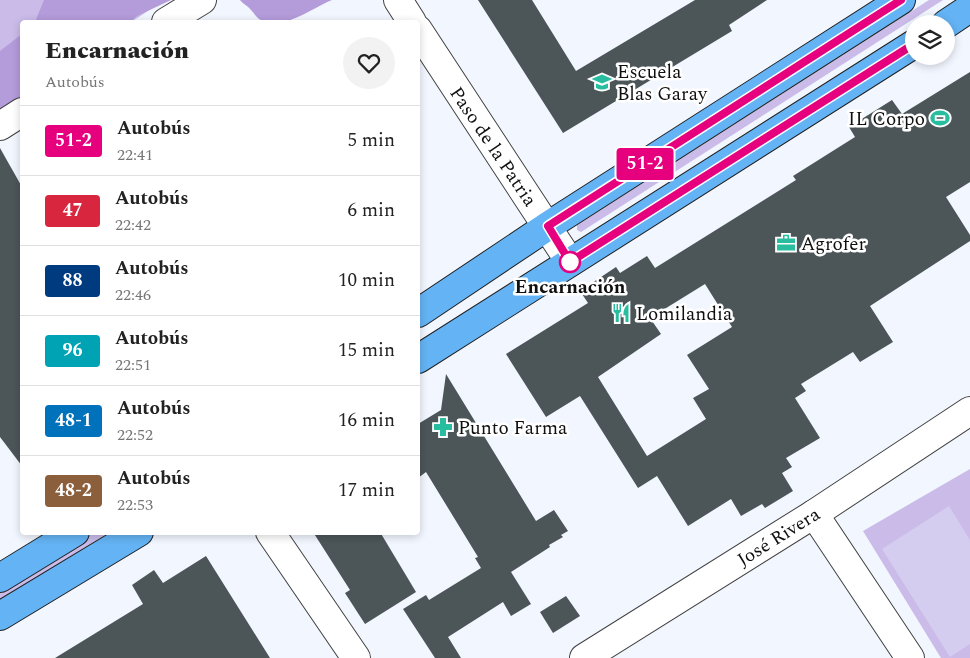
<!DOCTYPE html>
<html lang="es">
<meta charset="utf-8">
<style>
:root{--surface:#fff;--page:#f2f2f2;--text:#222;--muted:#767676;--line:#e0e0e0}
body{margin:0;font-family:Spectral,serif;background:var(--page);color:var(--text);height:100vh;display:flex;flex-direction:column;font-size:19px;white-space:nowrap}
*{box-sizing:border-box;margin:0}
p{font-size:16px;color:var(--muted)}
.icon{flex:none;width:28px;height:28px;fill:none;stroke:currentColor;stroke-width:2;stroke-linecap:round;stroke-linejoin:round}
.map{position:relative;flex:1;overflow:hidden}
.panel{position:absolute;left:20px;top:20px;width:400px;height:515px;display:flex;flex-direction:column;background:var(--surface);border-radius:5px;box-shadow:0 2px 8px #0003}
.panel>*{flex:none}
.badge{padding:0 10px;border-radius:4px;font-size:18px;line-height:32px}
.buttons{position:absolute;left:905px;top:15px;display:grid;gap:10px}
.buttons a{display:grid;place-items:center;width:50px;height:50px;border-radius:50%;background:var(--surface);box-shadow:0 2px 8px #0003;font-size:25px}
.map>.badge{position:absolute;translate:-50% -50%;box-shadow:0 0 0 2px #fff}
.round{display:grid;place-items:center;flex:none;width:52px;height:52px;border-radius:26px;background:var(--page)}
.head{display:flex;align-items:center;justify-content:space-between;height:85px;padding:0 25px}
h1{font-size:24px;font-weight:800;line-height:38px}
ul{padding:0;list-style:none}
li{display:flex;align-items:center;gap:15px;height:70px;padding:0 25px;border-top:1px solid var(--line)}
li div{flex:1}
li b{display:block;font-size:19px}
li em{font-style:normal}
li .badge{min-width:55px;font-weight:700;text-align:center}
.map>svg:first-child{display:block}
.green{fill:#cabbe9}
.forest{fill:#b49bda}
.pitch{fill:#d4cdf0}
.building{fill:#4c5558;fill-rule:evenodd}
.lines{fill:none;stroke-linecap:round;stroke-linejoin:round}
.minor-casing{stroke:#424242;stroke-width:30}
.tertiary-casing{stroke:#424242;stroke-width:30}
.trunk-casing{stroke:#202020;stroke-width:30}
.minor{stroke:#fff;stroke-width:28}
.tertiary{stroke:#fff;stroke-width:28}
.trunk{stroke:#64b3f4;stroke-width:28}
.line-casing{stroke:#fff;stroke-width:11}
.line{stroke:#e6007e;stroke-width:8}
.stop-dot{fill:#fff;stroke:#e6007e;stroke-width:2.5}
.labels{text-anchor:middle;stroke-width:5;stroke-linejoin:round;paint-order:stroke}
.poi-label{font-size:19px;fill:#0f0f0f;stroke:#fff;text-anchor:start}
.street-label{font-size:19px;fill:#0f0f0f;stroke:#fff}
.stop-label{font-size:19px;font-weight:bold;fill:#0f0f0f;stroke:#fff}
</style>
<div class="map">
<svg width="970" height="658" viewBox="0 0 970 658">
<rect width="100%" height="100%" fill="#f2f6ff"/>
<g class="green">
<path d="M0,0h165l-34,22h-109v73l-22,16z"/>
<path d="M929,0h14l-362,232 -4,-2v-5z"/>
<path d="M970,469v189h-29l-78,-127z"/>
<path d="M94,533h14l-108,68v-9z"/>
</g>
<g class="forest">
<path d="M44,0h127l-34,16 -7,6h-95z"/>
<path d="M240,0h92c-20,8 -51,33 -73,19 -3,-2 -5,-6 -8,-9 -3,-4 -8,-6 -11,-10z"/>
<path d="M22,34v73l-22,13v-69z"/>
</g>
<path class="pitch" d="M949,506l21,34v104l-20,13 -68,-108z"/>
<g class="building">
<path d="M478,0h54l44,71 119,-71h72l-38,25 3,6 -169,102z"/>
<path d="M970,72v110l-24,15 24,38v6l-100,65 23,36 -33,20 -7,-10 -52,32 5,7 -11,7 25,40 -34,20 6,9 -10,6 11,18 -28,17 -3,-4 -21,12 -10,-17 -43,27 -31,-50 -19,12 -58,-92 -34,21 -40,-63 82,-51 -8,-12 36,-24 4,6 27,-17 8,12 141,-88 -3,-4 62,-39 -6,-10 43,-27 10,14zM705,284l27,43 -45,28 22,34 -16,9 13,21 -59,37 -49,-79 63,-43 -11,-16z"/>
<path d="M0,148l22,39v279l-22,-29z"/>
<path d="M446,374l90,147 18,-11 14,21 -7,4 2,2 -14,8 1,2 -39,25 20,32 -20,12 -8,-14 -55,35 13,21h-26l-32,-49 23,-14 3,5 52,-32 -6,-10 3,-1 -52,-85 -8,6v-54l23,-14z"/>
<path d="M313,532h67l36,60 -51,32 -20,-31 5,-3z"/>
<path d="M206,556l64,102h-215l88,-54 -11,-19 22,-15 9,13z"/>
<path d="M566,596l14,20 -27,17 -13,-21z"/>
</g>
<g class="lines">
<g class="minor-casing">
<g id="minor">
<path d="M814,514l96,144"/>
<path d="M584,658l230,-144 156,-103"/>
</g>
</g>
<g class="tertiary-casing">
<g id="tertiary">
<path d="M398,0l14,22"/>
<path d="M166,22l36,-22"/>
<path d="M418,30l152,232"/>
<path d="M0,126l22,-14"/>
<path d="M270,532l86,126"/>
</g>
</g>
<g class="trunk-casing">
<g id="trunk">
<path d="M946,24l24,-16"/>
<path d="M418,313l130,-87 353,-226"/>
<path d="M418,359l496,-315"/>
<path d="M0,578l75,-46"/>
<path d="M0,616l139,-84"/>
</g>
</g>
<use href="#minor" class="minor"/>
<use href="#tertiary" class="tertiary"/>
<use href="#trunk" class="trunk"/>
</g>
<g class="lines">
<g class="line-casing">
<path id="line" d="M901,0l-353,226 22,36 344,-218"/>
</g>
<use href="#line" class="line"/>
</g>
<defs>
<g id="school-bare" transform="scale(1.5)"><path d="M0-5L7-2L0 1L-7-2ZM-4 1L0 2.5L4 1V4Q0 6-4 4Z" fill="#29bda0" stroke="#fff" stroke-width="2.5" paint-order="stroke"/></g>
<g id="stadium-bare" transform="scale(1.5)"><path d="M0-5a6.5 5 0 1 0 0 10a6.5 5 0 1 0 0-10ZM-3.5-1.8h7v3.6h-7Z" fill="#29bda0" stroke="#fff" stroke-width="2.5" paint-order="stroke"/></g>
<g id="office-bare" transform="scale(1.5)"><path d="M-6-3h4V-5.5h4V-3h4V5H-6ZM-1-4.5V-3h2v-1.5ZM-6 0V1H6V0Z" fill="#29bda0" stroke="#fff" stroke-width="2.5" paint-order="stroke"/></g>
<g id="restaurant-bare" transform="scale(1.5)"><path d="M-5-6h1v4h1v-4h1v4h1v-4h1v5L-1.5 .5V6h-2V.5L-5-1ZM5-6V6H3V1.5H1.5Q1.5-4 5-6Z" fill="#29bda0" stroke="#fff" stroke-width="2.5" paint-order="stroke"/></g>
<g id="pharmacy-bare" transform="scale(1.5)"><path d="M-2-6h4v4h4v4h-4v4h-4v-4h-4v-4h4Z" fill="#29bda0" stroke="#fff" stroke-width="2.5" paint-order="stroke"/></g>
</defs>
<g fill-rule="evenodd">
<use href="#school-bare" x="602" y="82"/>
<use href="#stadium-bare" x="940" y="118"/>
<use href="#office-bare" x="786" y="243"/>
<use href="#restaurant-bare" x="621" y="313"/>
<use href="#pharmacy-bare" x="443" y="427"/>
</g>
<circle class="stop-dot" cx="570" cy="262" r="10"/>
<g class="labels">
<g class="poi-label">
<text x="617" y="78">Escuela<tspan x="617" dy="22">Blas Garay</tspan></text>
<text x="925" y="125" text-anchor="end">IL Corpo</text>
<text x="801" y="250">Agrofer</text>
<text x="636" y="320">Lomilandia</text>
<text x="458" y="434">Punto Farma</text>
</g>
<g class="street-label">
<text transform="translate(494 146) rotate(56)" y="7">Paso de la Patria</text>
<text transform="translate(778 536) rotate(-32)" y="7">José Rivera</text>
</g>
<g class="stop-label">
<text x="570" y="293">Encarnación</text>
</g>
</g>
</svg>
<div class="buttons">
<a><svg class="icon" aria-label="layers" viewBox="0 0 24 24"><path d="M12 4l9 5-9 5-9-5zM3 14l9 5 9-5"/></svg></a>
</div>
<b class="badge" style="left:645px;top:164px;background:#e6007e;color:#fff">51-2</b>
<section class="panel">
<div class="head"><div><h1>Encarnación</h1><p>Autobús</p></div><a class="round"><svg class="icon" aria-label="heart" viewBox="0 0 24 24"><path d="M12 20l-8-8c-3-5 5-10 8-4 3-6 11-1 8 4z"/></svg></a></div>
<ul>
<li><span class="badge" style="background:#e6007e;color:#fff">51-2</span><div><b>Autobús</b><p>22:41</p></div><em>5 min</em></li>
<li><span class="badge" style="background:#d7263d;color:#fff">47</span><div><b>Autobús</b><p>22:42</p></div><em>6 min</em></li>
<li><span class="badge" style="background:#003b80;color:#fff">88</span><div><b>Autobús</b><p>22:46</p></div><em>10 min</em></li>
<li><span class="badge" style="background:#00a3b4;color:#fff">96</span><div><b>Autobús</b><p>22:51</p></div><em>15 min</em></li>
<li><span class="badge" style="background:#0072bc;color:#fff">48-1</span><div><b>Autobús</b><p>22:52</p></div><em>16 min</em></li>
<li><span class="badge" style="background:#8b5e3c;color:#fff">48-2</span><div><b>Autobús</b><p>22:53</p></div><em>17 min</em></li>
</ul>
</section>
</div>
